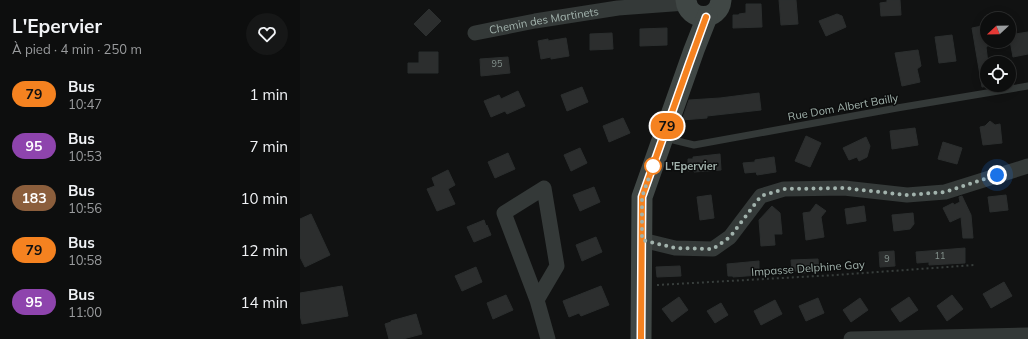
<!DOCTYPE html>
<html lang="fr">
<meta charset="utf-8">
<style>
:root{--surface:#0d0e0e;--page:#161717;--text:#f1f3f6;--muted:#9a9c9e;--line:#2d2e2e}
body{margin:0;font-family:Mulish,sans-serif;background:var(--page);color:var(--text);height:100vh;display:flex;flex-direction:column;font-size:15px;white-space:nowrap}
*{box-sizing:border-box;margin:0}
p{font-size:13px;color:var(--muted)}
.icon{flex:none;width:22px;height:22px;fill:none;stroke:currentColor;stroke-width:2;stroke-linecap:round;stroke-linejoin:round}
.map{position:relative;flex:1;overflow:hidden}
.side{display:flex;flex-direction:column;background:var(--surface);width:300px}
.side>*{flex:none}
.badge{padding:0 8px;border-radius:13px;font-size:14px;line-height:26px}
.needle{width:26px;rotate:248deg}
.tools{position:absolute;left:680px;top:12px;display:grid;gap:8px}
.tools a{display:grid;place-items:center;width:36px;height:36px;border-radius:50%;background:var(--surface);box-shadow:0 2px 10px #0003,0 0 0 1px var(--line);font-size:20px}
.you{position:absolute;width:20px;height:20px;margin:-10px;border:3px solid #fff;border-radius:50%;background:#1a73e8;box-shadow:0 0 0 6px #1a73e833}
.map>.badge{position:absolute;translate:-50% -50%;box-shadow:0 0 0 2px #fff}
.round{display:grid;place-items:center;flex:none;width:42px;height:42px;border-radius:21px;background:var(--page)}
.head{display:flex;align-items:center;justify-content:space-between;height:68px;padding:0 12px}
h1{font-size:19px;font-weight:700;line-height:30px}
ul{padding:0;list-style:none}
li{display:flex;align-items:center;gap:12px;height:52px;padding:0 12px}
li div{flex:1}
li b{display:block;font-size:15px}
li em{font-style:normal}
li .badge{min-width:44px;font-weight:700;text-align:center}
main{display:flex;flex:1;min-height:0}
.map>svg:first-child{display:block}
.building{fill:#2c2e2e;stroke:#2b2e2e}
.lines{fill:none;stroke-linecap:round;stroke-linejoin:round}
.path{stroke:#383e3c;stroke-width:2;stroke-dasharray:2 3;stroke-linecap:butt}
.lane{stroke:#343938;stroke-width:7}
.street{stroke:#343938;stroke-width:15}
.secondary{stroke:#404745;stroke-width:21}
.line-casing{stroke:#fff;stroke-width:9}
.line{stroke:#f58220;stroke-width:6}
.walk{stroke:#a2b3ad;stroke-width:4;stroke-dasharray:0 7.2}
.stop-dot{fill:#fff;stroke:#f58220;stroke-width:2}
.labels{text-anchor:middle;stroke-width:3;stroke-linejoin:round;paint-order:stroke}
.number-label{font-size:9px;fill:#84928d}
.street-label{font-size:11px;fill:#a2b3ad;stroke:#0c0d0d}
.stop-label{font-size:11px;font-weight:bold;fill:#a2b3ad;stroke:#0c0d0d;text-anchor:start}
</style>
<main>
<section class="side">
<div class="head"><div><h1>L'Epervier</h1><p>À pied · 4 min · 250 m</p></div><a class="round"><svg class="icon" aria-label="heart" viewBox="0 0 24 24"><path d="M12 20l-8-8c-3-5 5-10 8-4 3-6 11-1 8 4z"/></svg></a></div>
<ul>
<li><span class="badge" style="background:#f58220;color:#111">79</span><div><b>Bus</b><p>10:47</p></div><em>1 min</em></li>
<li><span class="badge" style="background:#8e44ad;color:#fff">95</span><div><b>Bus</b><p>10:53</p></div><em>7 min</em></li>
<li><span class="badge" style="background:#8b5e3c;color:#fff">183</span><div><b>Bus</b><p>10:56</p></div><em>10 min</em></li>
<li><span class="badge" style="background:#f58220;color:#111">79</span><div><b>Bus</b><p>10:58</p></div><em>12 min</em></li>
<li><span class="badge" style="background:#8e44ad;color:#fff">95</span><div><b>Bus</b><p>11:00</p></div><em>14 min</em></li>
</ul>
</section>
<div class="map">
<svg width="728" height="339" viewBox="0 0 728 339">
<rect width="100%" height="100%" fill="#111212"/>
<g class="building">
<path d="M479,0h17l2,24 -17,1z"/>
<path d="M587,0h13l1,15 -20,1 -1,-13 7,-1z"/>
<path d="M446,4h15l1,23 -29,1v-13h6v-1l7,-1z"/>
<path d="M129,9l12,12 -15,15 -12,-12z"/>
<path d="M537,14l5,2 4,11 -20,9 -7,-15z"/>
<path d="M687,25v22h-1l2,16h-1v23l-5,1 -10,-59z"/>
<path d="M367,28v17l-27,1v-17z"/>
<path d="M728,32v22l-15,3 -4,-22z"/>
<path d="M312,33l1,16 -23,1v-16z"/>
<path d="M652,35l4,26 -17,2 -4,-26z"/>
<path d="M266,38l3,18 -18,3v-2l-10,2 -3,-18 10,-2v2z"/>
<path d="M618,50l3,16 -4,3 3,13 -18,4 -7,-33z"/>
<path d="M119,52h19v21h-30v-10h11z"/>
<path d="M208,57l2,16 -29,3 -1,-17z"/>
<path d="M282,87l6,15 -21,9 -6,-16z"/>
<path d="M218,91l7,15 -18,8 -2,-3 -14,6 -7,-16 15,-6 2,4z"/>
<path d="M459,93l2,17 -54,6v2l-25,2 7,-20 31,-2z"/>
<path d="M323,118l7,15 -21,9 -6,-16z"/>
<path d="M690,121l5,4 5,-1 2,19 -19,2 -3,-18 5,-1z"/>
<path d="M615,128l3,17 -26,4 -2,-18z"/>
<path d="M506,136l15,7 -11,24 -15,-6z"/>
<path d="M566,137l4,9 -3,11 -8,4 -2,-4 -8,3 -6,-12z"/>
<path d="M643,142l19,6 -5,16 -19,-5z"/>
<path d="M280,148l7,15 -16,8 -7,-16z"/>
<path d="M208,153l7,16 -20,9 -7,-16z"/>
<path d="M420,154l1,16 -27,2v-2l-6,1v-12h5v-2z"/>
<path d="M474,157l2,15 -19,3 -1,-3 -11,1 -2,-10 12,-1v-2z"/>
<path d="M148,170l7,15 -7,4 7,15 -18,7 -10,-22 8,-3 -3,-8z"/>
<path d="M294,187l6,15 -20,9 -7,-16z"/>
<path d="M411,195l3,23 -14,2 -3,-23z"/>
<path d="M706,195l2,15 -18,2 -2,-15z"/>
<path d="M662,196l9,19 2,23h-10l-2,-21 -11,5 -7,-14 10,-5 1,2 6,-3 -1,-5z"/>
<path d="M516,204l10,7 -5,6 3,20 -18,3 -3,-27 7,-1z"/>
<path d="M472,206l8,7 2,21h-8l1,11 -14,1 -2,-26z"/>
<path d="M564,206l2,15 -19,3 -2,-15z"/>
<path d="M613,213l1,11 -4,5 -16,2 -2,-16z"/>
<path d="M11,214l19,41 -25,12 -5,-10v-38z"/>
<path d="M184,220l2,6 1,-1 4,10 -17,7 -7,-15z"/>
<path d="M296,237l6,15 -20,9 -6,-16z"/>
<path d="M665,248v15l-36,2v-3l-12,1 -1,-11z"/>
<path d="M594,251l1,15 -15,1 -1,-15z"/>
<path d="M518,259l1,13 -19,1v-2h-8l-1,-11z"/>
<path d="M459,261v14l-26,2v-1h-5l-1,-12z"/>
<path d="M380,266l1,10 -24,1 -1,-10z"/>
<path d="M176,267l6,15 -20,9 -7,-15z"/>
<path d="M704,282l8,14 -21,12 -8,-14z"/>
<path d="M42,286l6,30 -46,8 -2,-9v-22z"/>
<path d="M301,286l8,19 -28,11 -2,-3 -10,4 -6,-16z"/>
<path d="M206,295l7,15 -20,9 -6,-16z"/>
<path d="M652,295l11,14 -16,12 -10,-15z"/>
<path d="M379,297l9,13 -16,12 -10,-13z"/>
<path d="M609,297l9,13 -18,12 -9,-13z"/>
<path d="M518,298l6,15 -18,8 -7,-15z"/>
<path d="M560,298l8,12 -17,12 -8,-12z"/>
<path d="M475,300l7,14 -21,11 -7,-14z"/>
<path d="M421,303l7,12 -13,8 -8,-12z"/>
<path d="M116,314l6,20 -19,5h-14l-4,-15 6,-2v-1z"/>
</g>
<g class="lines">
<path class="path" d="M357,285l179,-10 139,-10"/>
<path class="lane" d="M365,138l29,7 203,-37 131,-22"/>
<g class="street">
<path id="s1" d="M175,33l60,-12 83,-13 68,-5"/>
<path d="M342,240l33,8 38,1 17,-12 31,-41 23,-7 60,-1 63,7 38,-3 83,-26"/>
<path d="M237,300l20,-34 -13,-78 -40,25 33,87 11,39"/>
<path d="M551,339l177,-4"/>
</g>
<g class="secondary">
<path d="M386,0c2,22 33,22 35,0"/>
<path d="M341,339l1,-142 52,-147 13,-33"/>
</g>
</g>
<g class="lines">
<g class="line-casing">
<path id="line" d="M341,339l1,-142 47,-133 17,-47"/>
</g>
<use href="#line" class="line"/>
<path class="walk" d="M353,166l-11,31v43l33,8 38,1 17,-12 31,-41 23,-7 60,-1 63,7 38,-3 52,-17"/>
</g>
<circle class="stop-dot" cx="353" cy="166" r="8"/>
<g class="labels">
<g class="number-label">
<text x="197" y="67">95</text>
<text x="640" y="259">11</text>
<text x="587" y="262">9</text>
</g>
<g class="street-label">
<text dy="4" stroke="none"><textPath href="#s1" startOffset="70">Chemin des Martinets</textPath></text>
<text transform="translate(543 107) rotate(-10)" y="4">Rue Dom Albert Bailly</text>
<text transform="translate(508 268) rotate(-4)" y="4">Impasse Delphine Gay</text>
</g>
<g class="stop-label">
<text x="365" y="170">L'Epervier</text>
</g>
</g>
</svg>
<div class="tools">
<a><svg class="needle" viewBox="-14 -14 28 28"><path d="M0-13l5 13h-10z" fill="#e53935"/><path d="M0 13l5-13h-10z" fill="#9a9c9e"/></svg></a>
<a><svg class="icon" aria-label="locate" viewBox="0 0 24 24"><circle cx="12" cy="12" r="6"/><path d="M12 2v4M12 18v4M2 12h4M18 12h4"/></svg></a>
</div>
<div class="you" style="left:697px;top:175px"></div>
<b class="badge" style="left:367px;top:126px;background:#f58220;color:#111">79</b>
</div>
</main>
